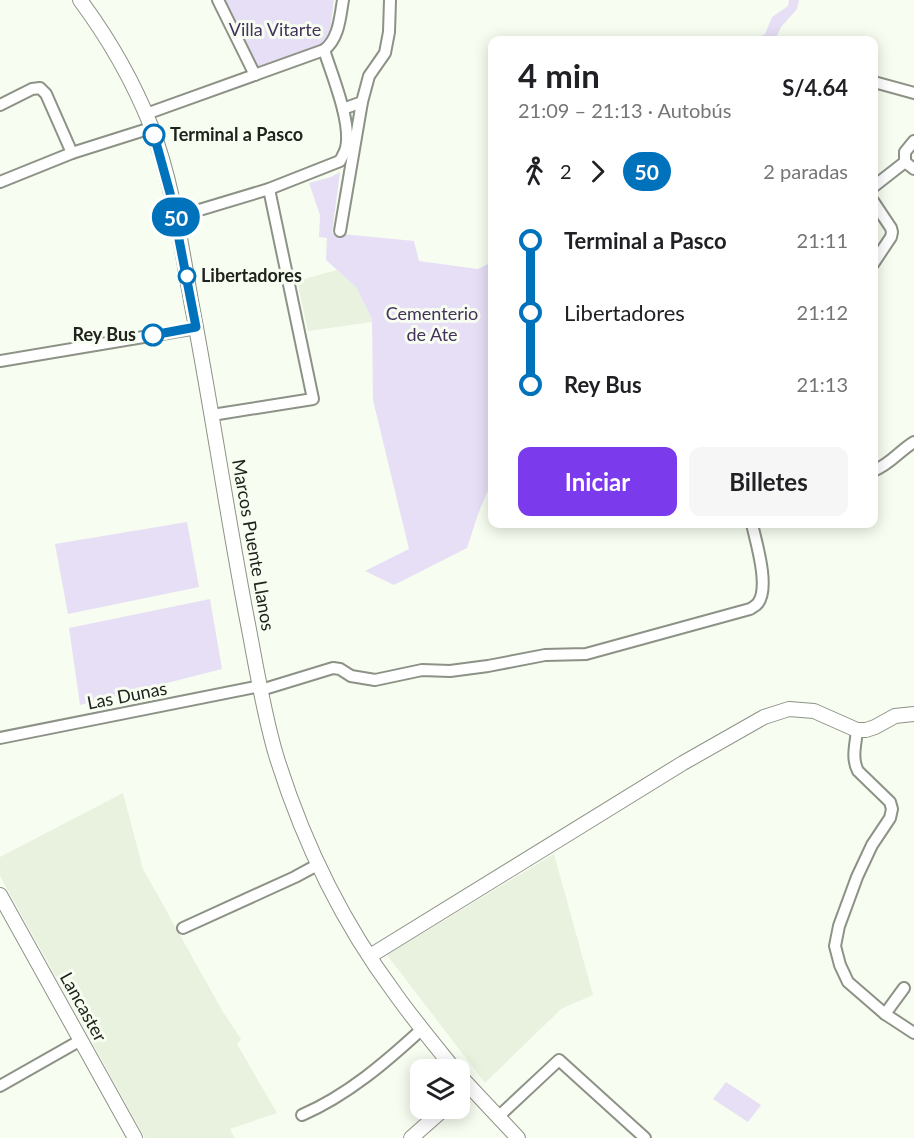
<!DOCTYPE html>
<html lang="es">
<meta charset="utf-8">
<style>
:root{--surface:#fff;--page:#f6f6f6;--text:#202124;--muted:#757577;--accent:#7c3aed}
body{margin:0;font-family:Lato,sans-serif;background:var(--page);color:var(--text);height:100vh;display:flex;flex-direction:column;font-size:22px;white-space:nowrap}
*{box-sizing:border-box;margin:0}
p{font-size:20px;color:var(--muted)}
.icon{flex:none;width:33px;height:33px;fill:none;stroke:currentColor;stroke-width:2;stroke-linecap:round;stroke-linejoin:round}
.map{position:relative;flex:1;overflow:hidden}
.panel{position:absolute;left:488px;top:36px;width:390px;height:492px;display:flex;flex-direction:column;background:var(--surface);border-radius:12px;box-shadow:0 3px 15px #0003}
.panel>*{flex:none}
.badge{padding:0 12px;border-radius:20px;font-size:21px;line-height:39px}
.buttons{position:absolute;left:410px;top:1059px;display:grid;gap:12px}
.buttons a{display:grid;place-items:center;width:60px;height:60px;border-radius:12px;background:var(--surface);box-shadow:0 3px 15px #0003;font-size:30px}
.map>.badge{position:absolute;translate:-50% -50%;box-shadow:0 0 0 3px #fff}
.legs{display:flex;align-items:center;gap:9px;height:66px;padding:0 30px;font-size:20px}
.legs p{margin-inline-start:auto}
.head{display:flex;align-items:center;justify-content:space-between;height:102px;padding:0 30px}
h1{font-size:33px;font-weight:700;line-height:45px}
.cta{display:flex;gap:12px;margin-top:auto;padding:12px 30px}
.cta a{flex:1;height:69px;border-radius:12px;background:var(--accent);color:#fff;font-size:24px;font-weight:700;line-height:69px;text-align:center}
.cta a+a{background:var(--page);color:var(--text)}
ul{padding:0 30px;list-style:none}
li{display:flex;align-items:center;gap:21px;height:72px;font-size:22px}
li i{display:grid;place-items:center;width:9px;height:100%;margin:0 8px;background:currentColor}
li i::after{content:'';width:15px;height:15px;margin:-8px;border:4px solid;border-radius:50%;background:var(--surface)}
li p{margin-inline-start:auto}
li:first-child i{background:linear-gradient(#0000 50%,currentColor 0)}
li:last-child i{background:linear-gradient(currentColor 50%,#0000 0)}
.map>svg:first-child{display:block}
.built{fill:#e9f2df}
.green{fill:#e7dff6}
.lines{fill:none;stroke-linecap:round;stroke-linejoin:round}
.minor-casing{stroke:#8d9287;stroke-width:14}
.tertiary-casing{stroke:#8d9287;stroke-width:16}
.minor{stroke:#fff;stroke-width:10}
.tertiary{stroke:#fff;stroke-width:14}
.line-1-casing{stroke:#fff;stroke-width:14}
.line-1{stroke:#0072bc;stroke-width:9}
.stop-1-dot{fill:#fff;stroke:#0072bc;stroke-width:3}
.labels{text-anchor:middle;stroke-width:6;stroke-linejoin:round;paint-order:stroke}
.park-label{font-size:18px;fill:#44315c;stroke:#f7fdf0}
.stop-label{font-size:18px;font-weight:bold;fill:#20221d;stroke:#f7fdf0;text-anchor:start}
.street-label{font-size:18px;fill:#20221d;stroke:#f7fdf0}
</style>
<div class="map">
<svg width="914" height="1138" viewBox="0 0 914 1138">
<rect width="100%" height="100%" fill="#f7fdf0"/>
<g class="built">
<path d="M337,270l19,17 16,32v3l-64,9 -11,-50z"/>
<path d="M123,793l20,76 80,143 18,27 -4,5 40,69 -47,16 5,9h-90l-145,-262v-19z"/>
<path d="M554,854l39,141 -32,14 -76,74 -98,-128z"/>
</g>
<g class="green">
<path d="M225,0h109l-4,31 -9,14 -64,23z"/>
<path d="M789,0h10l-2,9 -16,18 -6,13h-22l12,-6 7,-17 16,-11z"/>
<path d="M340,172l-8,61 82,8 5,20 59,8 14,-7v219l-14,33 -11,34 -73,37 -29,-14 44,-22 -36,-149 -1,-81 -16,-32 -30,-27 1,-22 -8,-1 1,-22 -11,-32 22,-6z"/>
<path d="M187,522l12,65 -131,27 -13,-70z"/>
<path d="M210,599l12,70 -142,36 -11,-77z"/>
<path d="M726,1082l35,23 -13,17 -35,-23z"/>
</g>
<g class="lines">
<g class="minor-casing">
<g id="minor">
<path d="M218,0l37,75"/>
<path d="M874,82l40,11"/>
<path d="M0,105l32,-16 8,-1 6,6 26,59"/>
<path d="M343,109l19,-7 7,-26 16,-23 4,-21 1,-32"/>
<path d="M146,114l178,-64c15,-11 16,-33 19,-50"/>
<path d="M914,141l-9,11v10l9,7"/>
<path d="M0,182l72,-29 79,-25"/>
<path d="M873,187l32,-25"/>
<path d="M873,201l18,27 1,4 -1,5 -18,27"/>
<path d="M176,217l93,-28 71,-28c2,-4 5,-9 6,-13 6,-25 -14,-73 -22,-98"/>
<path d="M340,231l22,-129"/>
<path d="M0,361l197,-33"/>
<path d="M212,415l101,-16 -44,-210"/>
<path d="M873,471c18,-7 26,-20 41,-29"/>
<path d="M261,690l72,-22 7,1 11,7 24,4 47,-10 28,1 38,-5 57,-11 41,-1 164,-45c3,-2 6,-3 8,-6 12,-16 -2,-61 -6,-79"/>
<path d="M857,730c-1,13 -6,28 1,41l32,31 2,7 -2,9 -18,27 -15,32 -18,49 -4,20 5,19 8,17 37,32 29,19"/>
<path d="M0,738l260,-52"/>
<path d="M183,928l112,-51 24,-13"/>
<path d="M885,1014l19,-26"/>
<path d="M0,1086l81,-46"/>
<path d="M302,1115c46,-20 84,-53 120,-86"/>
<path d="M498,1117l61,-57 86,78"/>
</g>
</g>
<g class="tertiary-casing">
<g id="tertiary">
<path d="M80,0c29,39 53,81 71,126 22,57 30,120 41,180 20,104 35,209 55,313 9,46 16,92 29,136 26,84 66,167 118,237 19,27 40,52 61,78"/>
<path d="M0,895l135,243"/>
<path d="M370,956l313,-193 81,-46 25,-8 25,2 43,19h9l9,-3 20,-11 19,-2"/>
<path d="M459,1075l59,63"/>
<path d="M411,1138l34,-30"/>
</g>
</g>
<use href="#minor" class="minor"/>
<use href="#tertiary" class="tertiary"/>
</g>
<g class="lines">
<g class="line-1-casing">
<path id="line-1" d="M153,335l43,-8 -26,-134 -16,-58"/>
</g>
<use href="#line-1" class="line-1"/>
</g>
<g class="stop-1-dot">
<circle cx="154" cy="135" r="10"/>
<circle cx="187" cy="276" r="8"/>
<circle cx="153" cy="335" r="10"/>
</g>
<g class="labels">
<g class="park-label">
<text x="275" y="36">Villa Vitarte</text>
<text x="432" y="320">Cementerio<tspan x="432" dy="21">de Ate</tspan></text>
</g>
<g class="stop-label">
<text x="170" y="141">Terminal a Pasco</text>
<text x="201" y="282">Libertadores</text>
<text x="136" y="341" text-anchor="end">Rey Bus</text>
</g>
<g class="street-label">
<text transform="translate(253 545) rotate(80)" y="6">Marcos Puente Llanos</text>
<text transform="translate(127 696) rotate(-11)" y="6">Las Dunas</text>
<text transform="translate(83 1007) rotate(61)" y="6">Lancaster</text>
</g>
</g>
</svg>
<div class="buttons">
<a><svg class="icon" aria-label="layers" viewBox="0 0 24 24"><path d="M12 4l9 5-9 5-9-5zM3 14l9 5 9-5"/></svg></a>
</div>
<b class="badge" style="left:176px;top:217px;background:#0072bc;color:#fff">50</b>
<section class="panel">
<div class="head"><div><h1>4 min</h1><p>21:09 – 21:13 · Autobús</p></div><b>S/4.64</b></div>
<div class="legs"><svg class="icon" aria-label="walk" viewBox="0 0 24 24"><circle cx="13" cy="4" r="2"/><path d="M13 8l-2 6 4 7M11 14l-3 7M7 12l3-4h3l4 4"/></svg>2<svg class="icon" aria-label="forward" viewBox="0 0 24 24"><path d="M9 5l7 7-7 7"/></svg><b class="badge" style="background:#0072bc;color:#fff">50</b><p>2 paradas</p></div>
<ul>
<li><i style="color:#0072bc"></i><b>Terminal a Pasco</b><p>21:11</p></li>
<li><i style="color:#0072bc"></i><span>Libertadores</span><p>21:12</p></li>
<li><i style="color:#0072bc"></i><b>Rey Bus</b><p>21:13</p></li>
</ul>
<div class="cta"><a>Iniciar</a><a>Billetes</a></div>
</section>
</div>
